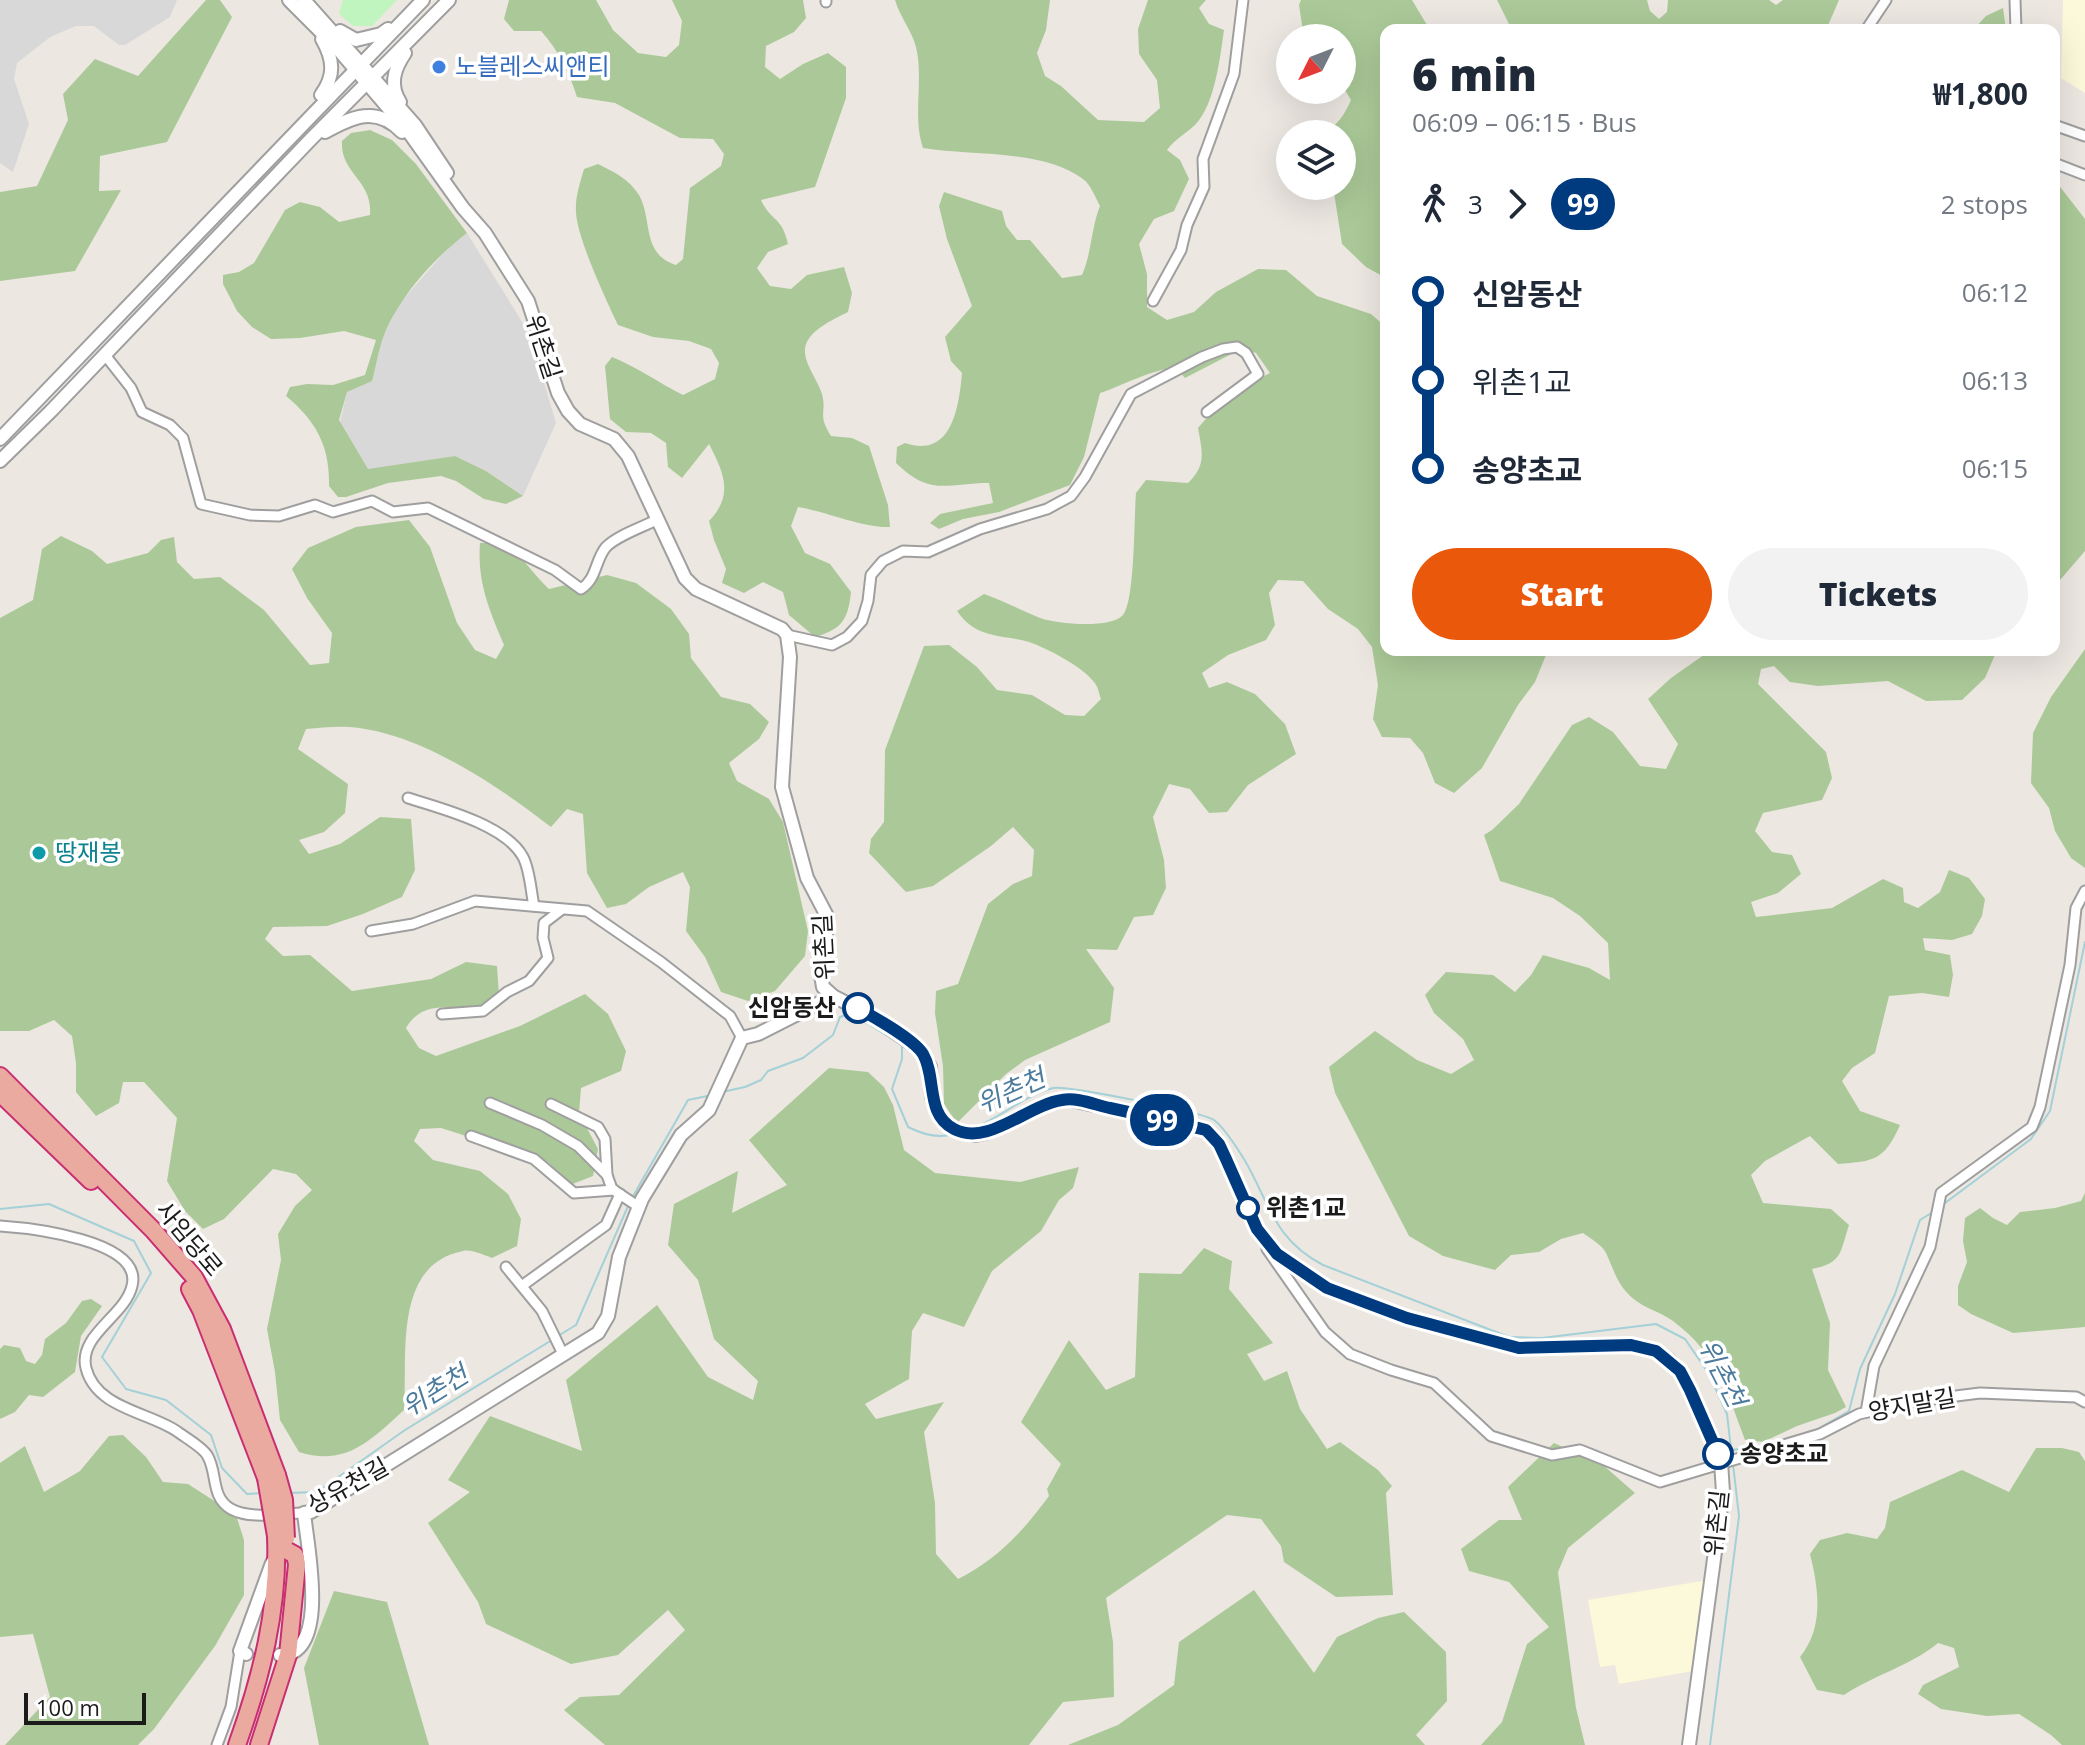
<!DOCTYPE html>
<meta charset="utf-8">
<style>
:root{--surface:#fff;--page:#f2f2f3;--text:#1f2937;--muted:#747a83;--accent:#ea580c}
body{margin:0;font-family:"Open Sans","Noto Sans KR",sans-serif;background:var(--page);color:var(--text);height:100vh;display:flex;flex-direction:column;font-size:30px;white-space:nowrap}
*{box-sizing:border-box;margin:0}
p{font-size:26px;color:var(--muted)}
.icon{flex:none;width:44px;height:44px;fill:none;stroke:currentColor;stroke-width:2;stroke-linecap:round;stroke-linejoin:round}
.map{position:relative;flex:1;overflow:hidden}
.details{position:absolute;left:1380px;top:24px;width:680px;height:632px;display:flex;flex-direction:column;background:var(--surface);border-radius:16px;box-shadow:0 8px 32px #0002}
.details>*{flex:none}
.badge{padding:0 16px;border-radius:26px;font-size:28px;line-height:52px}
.needle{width:52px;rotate:228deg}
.buttons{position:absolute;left:1276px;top:24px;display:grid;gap:16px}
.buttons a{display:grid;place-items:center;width:80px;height:80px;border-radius:50%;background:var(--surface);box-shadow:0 8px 32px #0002;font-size:40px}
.scale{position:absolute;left:24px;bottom:20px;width:122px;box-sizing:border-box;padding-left:8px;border:4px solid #1b1b1b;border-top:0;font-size:22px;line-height:28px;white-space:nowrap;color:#1b1b1b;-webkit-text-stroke:6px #fff;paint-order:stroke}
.map>.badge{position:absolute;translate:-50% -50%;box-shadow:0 0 0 4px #fff}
.legs{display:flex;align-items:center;gap:12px;height:88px;padding:0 32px;font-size:26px}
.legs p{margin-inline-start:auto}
.overview{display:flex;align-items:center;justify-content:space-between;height:136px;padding:0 32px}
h1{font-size:44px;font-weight:800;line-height:60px}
.button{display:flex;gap:16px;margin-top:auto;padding:16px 32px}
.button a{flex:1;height:92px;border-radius:48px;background:var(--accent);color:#fff;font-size:32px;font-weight:800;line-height:92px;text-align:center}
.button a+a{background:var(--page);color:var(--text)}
ul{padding:0 32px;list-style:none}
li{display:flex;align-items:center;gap:28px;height:88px;font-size:30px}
li i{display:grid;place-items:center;width:12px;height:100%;margin:0 10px;background:currentColor}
li i::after{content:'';width:20px;height:20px;margin:-10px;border:6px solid;border-radius:50%;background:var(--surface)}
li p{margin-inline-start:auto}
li:first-child i{background:linear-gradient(#0000 50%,currentColor 0)}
li:last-child i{background:linear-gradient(currentColor 50%,#0000 0)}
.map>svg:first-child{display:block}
.residential{fill:#d9d8d8}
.education{fill:#fcf9da}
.forest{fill:#abc998}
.park{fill:#c0f5bf}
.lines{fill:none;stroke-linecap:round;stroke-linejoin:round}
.stream{stroke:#a4d0d7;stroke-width:2}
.minor-casing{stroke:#9f9f9f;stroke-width:13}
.tertiary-casing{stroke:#9f9f9f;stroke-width:16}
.trunk-casing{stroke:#ca2e72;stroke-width:20}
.minor{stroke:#fff;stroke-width:9}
.tertiary{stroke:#fff;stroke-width:12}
.trunk{stroke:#eaaaa0;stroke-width:16}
.trunk-bridge-casing{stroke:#ca2e72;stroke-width:20;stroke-linecap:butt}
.trunk-bridge{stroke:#eaaaa0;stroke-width:16}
.line-1-casing{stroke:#fff;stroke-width:18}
.line-1{stroke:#003b80;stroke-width:12}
.shop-dot{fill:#3f7fe0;stroke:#fff;stroke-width:3}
.culture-dot{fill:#0f9aa8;stroke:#fff;stroke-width:3}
.stop-1-dot{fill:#fff;stroke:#003b80;stroke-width:4}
.labels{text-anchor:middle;stroke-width:7;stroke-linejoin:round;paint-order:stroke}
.shop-label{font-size:24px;fill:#366cbe;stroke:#fff;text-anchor:start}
.street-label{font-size:24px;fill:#1b1b1b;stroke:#fff}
.culture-label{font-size:24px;fill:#0d838f;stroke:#fff;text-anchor:start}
.stop-label{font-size:24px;font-weight:bold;fill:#1b1b1b;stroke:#fff;text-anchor:start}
.water-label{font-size:26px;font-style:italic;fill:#4c7b9d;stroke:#fff}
</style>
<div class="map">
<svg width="2085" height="1745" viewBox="0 0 2085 1745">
<rect width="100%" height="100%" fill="#ece7e1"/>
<g class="residential">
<path d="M0,0h177l-7,17 -45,28h-6l-25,-19h-18l-26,11 -33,26 -3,16 15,45 -16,48 -13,-9z"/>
<path d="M467,233l62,100 27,90 -33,73 -37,-25 -31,-15 -87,14 -28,-47 7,-31 25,-12 10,-41 18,-36 49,-56z"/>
</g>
<g class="education">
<path d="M2063,0h22v93l-24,-15z"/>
<path d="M1708,1580l-15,91 -74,13 -4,-19 -15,2 -12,-67z"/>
</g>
<g class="forest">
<path d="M206,0h14l12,17 -65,125 -67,14 -1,35 22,-1 -46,81 -75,10v-89l37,-6 31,-66 -5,-26 32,-35 43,17z"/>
<path d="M509,0h87l17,30 25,23 28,4 13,-12 3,-24 -10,-21h131l3,18 -12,14 -28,14 -1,21 15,12 23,-15 25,-11 18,14v31l-31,89 -54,13c10,22 21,16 27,44l-20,8 -11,16 13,18 21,3 16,-14 37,-8 8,26 -4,19c-15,8 -45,20 -43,41 1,13 13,28 17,41 5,19 -5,20 9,42l21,2 17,8 19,59 2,22c-28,1 -62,-15 -92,-20l-7,19 14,27 25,11 21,28c-3,28 -9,37 -36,45l-26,-22 -6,-23 -20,-10 -19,11 -22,-10 4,-14 -12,-29 -5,-19c25,-26 15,-48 0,-77l-27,34 -14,-11 -2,-24 -15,-10 -25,-1 -16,-13 -5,-53 7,-9c25,10 47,26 71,38l32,-16 4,-16 -8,-14 -22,-8 -36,-4 -35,-12c-12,-25 -41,-87 -42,-113 -1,-15 4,-29 8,-43l14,-5c16,8 31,15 41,31 14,25 2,59 37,70l7,-6 7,-71 31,-22 3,-12 -11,-15 -33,-1 -65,-35 -38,-6c-8,-25 -18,-46 -36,-66h-27l-10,-12z"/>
<path d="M895,0h155l-4,30 -9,23 8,23 16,10 37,34 46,2 16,-14 -3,-28 -18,-26 -1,-25 10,-29h58l-7,8 10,16 15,6c-4,28 -9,73 -28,94 -9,9 -21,15 -29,26l13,10 9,19 -15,32 -20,8 -15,25 8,30v33l20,13 27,-8 22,-20 42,-23 28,1 31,26 54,18 15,13v323h162l-13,32 -17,23 -36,63 -28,25 -19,-10 -12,-30 -13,-15 -28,-1 -9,-18 5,-34 -6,-38 -14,-18 -30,-20 -25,-28 -25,-1 -9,13 6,32 -9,15 -38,15 -26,18 7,15 18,-6 28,12 30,30 11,30 -48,31 -21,27 -18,1 -19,-24 -21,-5 -16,33 11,43 2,28 -13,27 -19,2 -17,33 -31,-1 28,39 -4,34 -85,38 -19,14 -49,49 -13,-19 -1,-38 -8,-53 1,-22 22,-7 30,-80 25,-20 19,-8 2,-26 -21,-23 -22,19 -58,40 -27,6 -37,-39 2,-14 13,-17 1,-72 39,-104 25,-1 28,22 20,23 35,5 33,20 19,1 17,-17c-2,-5 -3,-13 -7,-17 -11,-15 -47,-34 -65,-40 -29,-8 -53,-3 -72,-31l27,-17c19,7 37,16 56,24 17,6 71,11 83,-3 12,-14 11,-99 13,-122l10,-13 42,3c19,-18 14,-32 10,-55 19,-23 44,-42 72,-55l-14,-20 -15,-4 -56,29 -9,-10c-25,1 -51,17 -76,25l-16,64 -14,28 -71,27 -36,7 -24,10 -9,-6 10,-9 53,-11 -4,-20c-43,0 -58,14 -93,-20l1,-16 8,-4c47,16 54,-36 57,-70l-11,-12 -6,-24 27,-31 -25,-67 -8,-33 5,-14 58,19 4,15 11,14h13l32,38 20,-3c10,-23 9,-47 18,-69 -5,-9 -9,-21 -17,-27 -39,-30 -113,-23 -160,-31 -11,-32 1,-68 -7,-101 -4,-16 -16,-30 -21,-47z"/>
<path d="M1301,0h111l18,30h-44v248l-20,-11 -24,-23 -9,-58h9v-52l-20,-1c16,-7 22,-18 29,-33l-9,-15v-47h-38l-5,-33z"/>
<path d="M1497,0h150l3,11 9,8 8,-7 1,-12h101l7,5 7,-5h56l-13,30h-314z"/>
<path d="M2003,8l3,22h-33l13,-14z"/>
<path d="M370,130l22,10 24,24 51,69c-34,26 -69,65 -84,105 -5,14 -7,29 -11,43l-25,11 -8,28 29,49 87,-13 31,15 37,25 -17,8 -22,-5 -28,-18 -15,-5 -53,7 -42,14h-8l-9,-11c1,-40 -13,-65 -43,-90l4,-9 17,-3 26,1 32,-10 11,-35 -32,-9 -44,7 -29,1 -19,-12 -15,-16 -14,-27v-9l16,-3 15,-9 31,-53 15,-8 20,5 19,15 31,-7c3,-35 -30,-41 -28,-74l9,-8z"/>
<path d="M2054,179l31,40v332l-31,36z"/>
<path d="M409,520l21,27 27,76 18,27 21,9 8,-14c-15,-35 -27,-64 -24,-102 37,-2 45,24 69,46l58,-14 29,8 35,26 18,25 2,24 30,39 29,7 19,18 -10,17 -30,24 8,18 32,18 14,23 25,109 -3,25 -30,35 -27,10 -27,-9 -16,-35 -19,-26 4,-44 -7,-15 -34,15 -23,17 -19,4 -20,-35 -4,-59 -16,-5 -16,18c-54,-42 -132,-95 -202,-100 -14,-1 -29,1 -43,2l-8,20 50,35 -3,29 -21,19 -25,8 10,14 31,-10 40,-27 31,2 4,51 -13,27 -39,17 -36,12 -54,1 -8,12 18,17 27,-1 42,36 79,-12 35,-17 31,4 2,29c-5,4 -11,9 -17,10 -29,7 -58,-8 -76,23l13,20 17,8 84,-30 65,-32 23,20 18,37 -5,20 -40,17 -2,25 19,36 -5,27 -23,9 -22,-23 -107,-34 -21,1 -6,12 19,19 47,11 28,23 13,25 -4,27 -25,12c-8,-3 -21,-9 -29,-7 -71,14 -55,106 -59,159 -33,30 -58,57 -105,42l-19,-32 -5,-48 -8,-43 14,-69 -3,-26 17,-28 17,-16 -16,-16 -23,-5 -49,50 -21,10 -18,-18 -18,-30 10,-63 -33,-36h-21l-4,21 -23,13 -20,-24v-29l-4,-27 -18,-16 -25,11h-29v-413l33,-18 9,-51 19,-13 31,15 15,13 41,-11 13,-13 13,-3 3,25 17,17 26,-2 44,33 46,55 19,-2 3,-30 -25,-35 -15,-29 16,-21 48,-21z"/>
<path d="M2085,649v219l-14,-10 -16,-27 -6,-23 -18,-25 2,-50 18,-36z"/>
<path d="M1711,650h286l-12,28 -23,22 -36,1 -38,-20 -70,5 -28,-4 -16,-16 -13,3 -3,15 68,68 6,26 -10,22 -59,13 -8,18 17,21 20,3 9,19 -23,19 -27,9 5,15 76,-9 51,-29 20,9 1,14 14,6 22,-16 9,-22 20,8 16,21 -3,17 -10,18 -20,6 -29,-2 2,12 25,5 3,20 -4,22 -27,-4 -33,3 -14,57 -23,15 -10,13 18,30 40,14c-16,36 -26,36 -62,39l-28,-28 -45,25 -14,14 12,28 68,6 18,16c-9,27 -6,38 -37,44l18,54 -2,47 18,37 -11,6 -38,13 -34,16 -18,-2c-19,-50 -27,-85 -72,-119 -12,-9 -27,-12 -38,-21 -18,-14 -20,-28 -29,-47 -4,-8 -15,-14 -23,-20l-22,6 -22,13 -28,3 -16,15 -52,-14 -34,-20 -74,-143 -6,-26 46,-36 42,29 34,14 23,-14 -11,-21 -29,-26 -9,-18 21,-23 47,3 22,17 16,-17 12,-20 46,13 21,12 -2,-37 -28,-27 -27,-18 -53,-17 -16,-46 8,-5 27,-26 53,-79 17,-8 24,15 27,34 26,3 12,-25 -30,-45 23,-21z"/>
<path d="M829,1068l39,4 16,15 9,18 11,45 31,23 85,9 59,-15 -6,21 -14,12 -18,31 -49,40 -28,56 -41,-14 -11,18 -3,48 -44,25 11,15 68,-17 -20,30 11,71 1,51 22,25c39,-19 66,-49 91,-83l-2,-7 14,-25 -40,-42 48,-82 37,50 29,-13 4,-104 42,1 23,-26 28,13 -3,28 44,54 -26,11 17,27 23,-10 13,38 27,40 13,-7 38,28 14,16 -6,7 7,102 -57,2 -52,-35 -3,-16 -20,-27 -34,-4 -121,83 7,44 1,55 -51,5 -34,43h-424l-41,-35 16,-13 39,-2 66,-65 -17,-20 -50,45 -47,9 -85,-40 -8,-22 -50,-79 42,-31 -22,-12 42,-64 92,35 -16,-71 91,-75 51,72 45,23 5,-19 -44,-42 -16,-59 -30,-35 6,-41 64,-33 -6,42 55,-28 -38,-45z"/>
<path d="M2085,1193v134l-72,6 -42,-19 -13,-9v-19l9,-24 -4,-21 2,-23 15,-10 13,10 14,7 13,-13 35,-4 26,-7z"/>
<path d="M91,1299l11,7 -21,30 -6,36 -32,25 -14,-2 -14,17 -15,7v-70l4,-4 16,3 6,13 9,3 7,-9 3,-16 21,-16 16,-22z"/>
<path d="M123,1435l23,22 17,25 25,2 48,31 8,25v55l-29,51 -61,83 -16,16h-133l45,-48 -17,-63 -33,3v-174l25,-17 19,46 36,-21 29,-35z"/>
<path d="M1554,1443l49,22 32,28 -67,55 -10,24 18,136 9,37h-104l21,-23 25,-78 22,-17 -40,-45 -40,-11 -8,-22 38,-29h23l-14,-33z"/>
<path d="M2036,1448h26l17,4 6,9v284h-23l-11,-10 -32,-21 -32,2 -46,-7 -23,-15 5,-9 36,-18 -5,-19 -16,-5c-28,23 -64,32 -94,52l-27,-5 -17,-33c24,-30 19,-67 10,-103l10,-14 27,-7 30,6 8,-11 5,-26 72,-32 47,22z"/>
<path d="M1254,1590l60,83 23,-36 41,-19 26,-6 42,40 1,49 -31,34 9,10h-357l50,-20 56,-40 5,-43z"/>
<path d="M334,1591l53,11 42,143h-110l-15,-77z"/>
</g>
<path class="park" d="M343,0h54l-25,26h-19l-14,-12z"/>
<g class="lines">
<g class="stream">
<path d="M722,1092l23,-5 16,-7 7,-9 35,-13 30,-23 7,-18 11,-4 51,32v14l-10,30 16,38c14,7 30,12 45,7"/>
<path d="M971,1129c29,-10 51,-33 82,-41 12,-3 149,24 161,32 11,8 23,28 30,39 26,44 29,80 79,106l186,72 33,1 114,-14 29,15 24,35 18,40 5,44"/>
<path d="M632,1198l56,-98 24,-5"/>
<path d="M1941,1206l90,-67 19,-28 35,-169"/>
<path d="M0,1209l49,-5 85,37 17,32 -49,84 24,32 40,11 45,35 11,33 25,26 15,-1"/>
<path d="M558,1336l18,-11 53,-121"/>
<path d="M1797,1436l19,-6 33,-19 11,-42 35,-75 25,-74 13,-8"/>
<path d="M1732,1450l36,-5"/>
<path d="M288,1493l29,-1 88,-62 147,-90"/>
<path d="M1710,1745l29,-229 -6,-52"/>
</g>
<g class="minor-casing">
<g id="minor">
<path d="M826,0v2"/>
<path d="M2015,0l1,30"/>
<path d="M1866,30l20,-30"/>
<path d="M2054,125l31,11"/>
<path d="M2054,163l31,12"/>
<path d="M1153,301l28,-51 6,-25 17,-38 -1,-28 31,-85 9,-74"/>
<path d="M105,355l26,33 11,24 28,13 13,13 18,66 49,11 29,1 36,-11 18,7 39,-11 21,11 35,-4 127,62 26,19c16,-10 14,-29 25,-42 12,-12 35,-19 50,-27"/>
<path d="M787,635l45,10 15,-8 15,-16 6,-20 3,-26 12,-14 20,-10 25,1 52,-23 67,-20 24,-13 14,-19 46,-83 71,-37 21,-8 14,-2 9,6 12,21 -51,38"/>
<path d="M408,798c32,10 98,27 115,59 7,13 8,35 11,49"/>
<path d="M371,931l42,-7 62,-23 112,10 74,51 69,54 12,22"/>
<path d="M442,1014l41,-3 24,-19 22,-11 19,-23 -5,-20 1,-15 17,-13"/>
<path d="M490,1103l52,22 36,21 29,29 5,14 27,18"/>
<path d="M551,1104l47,23 7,12 2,36"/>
<path d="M471,1136l63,23 40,34 40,-3"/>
<path d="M0,1226c29,2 144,14 132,60 -7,30 -54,49 -46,82 10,41 64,44 92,64 8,6 24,15 29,23 11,17 3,42 24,54 20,11 51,4 73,4"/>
<path d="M1267,1249l58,83 25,22 41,16 43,13 57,53 61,19 28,-5 80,32 160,-48 39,-20 57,-13 64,-8 96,4 9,5"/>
<path d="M506,1267l36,44 21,43"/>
<path d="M523,1285l83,-60 14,-31"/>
<path d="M1866,1412l8,-46 56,-119 11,-54 91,-66 8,-20 30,-142 6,-57 9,-17"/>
<path d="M217,1745l14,-38 9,-56"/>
</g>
</g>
<g class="tertiary-casing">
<g id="tertiary">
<path d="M289,0l49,49 70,82 55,77 22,25 43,68 30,92 10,18 12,13 34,15 14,17 57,122 11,11 86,40 5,6 3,22 -8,130 25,91 21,40 -7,57 2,12 10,9 37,19 51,35 9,17 2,30 10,23 19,12 14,3 10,-2 54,-26 28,-8 139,31 13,14 38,85 20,25 50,34 80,30 112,30 112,-3 25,6 13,9 11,11 10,19 31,72 2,30 -34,253"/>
<path d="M304,0l111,125 32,48"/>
<path d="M340,31l16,9 25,-6 7,-5"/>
<path d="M321,95c14,-19 13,-35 1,-56"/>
<path d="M400,102c-11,-17 -6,-33 5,-49"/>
<path d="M325,132c27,-15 51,-27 77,0"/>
<path d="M0,439l423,-439"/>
<path d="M0,461l51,-50 260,-272 138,-139"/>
<path d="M246,1654l-6,-3 32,-88"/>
<path d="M280,1655c51,0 27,-110 24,-142l7,-1 287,-179 10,-17 11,-59 23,-58 39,-64 28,-25 33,-72 16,-4 75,-38"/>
</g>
</g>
<g class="trunk-casing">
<g id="trunk">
<path d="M0,1076l153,154 41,47 28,52 55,146"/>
<path d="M0,1093l91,88"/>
<path d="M190,1289l11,21 65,168"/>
<path d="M237,1745c24,-67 42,-136 39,-208"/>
<path d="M259,1745l29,-90 9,-91 -2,-9 -9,-5"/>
</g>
</g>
<use href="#minor" class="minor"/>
<use href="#tertiary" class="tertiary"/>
<use href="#trunk" class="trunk"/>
<g class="trunk-bridge-casing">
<g id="trunk-bridge">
<path d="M277,1475l7,25 2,38"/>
<path d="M266,1478l10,58"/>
</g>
</g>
<use href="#trunk-bridge" class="trunk-bridge"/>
</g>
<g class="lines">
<g class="line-1-casing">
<path id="line-1" d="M858,1008c17,10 56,31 65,46 14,24 2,60 31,75 34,18 73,-24 108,-29 16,-3 33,5 48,8 32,7 64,14 96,22l13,14 7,15 31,70 20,25 50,34 80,30 112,30 112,-3 25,6 24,20 10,19 28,64"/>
</g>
<use href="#line-1" class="line-1"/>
</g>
<circle class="shop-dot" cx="439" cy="67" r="8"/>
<circle class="culture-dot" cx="39" cy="853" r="8"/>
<g class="stop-1-dot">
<circle cx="858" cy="1008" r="14"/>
<circle cx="1248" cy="1208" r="10"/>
<circle cx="1718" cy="1454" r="14"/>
</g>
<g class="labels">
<g class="shop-label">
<text x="455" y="75">노블레스씨앤티</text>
</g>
<g class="street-label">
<text transform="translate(543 347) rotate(72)" y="8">위촌길</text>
<text transform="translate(824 947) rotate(-93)" y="8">위촌길</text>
<text transform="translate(189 1239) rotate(50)" y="8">사임당로</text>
<text transform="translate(1912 1405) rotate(-10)" y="8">양지말길</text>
<text transform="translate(348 1486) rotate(-29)" y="8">상유천길</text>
<text transform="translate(1717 1523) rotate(-84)" y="8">위촌길</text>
</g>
<g class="culture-label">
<text x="55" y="861">땅재봉</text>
</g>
<g class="stop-label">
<text x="836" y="1016" text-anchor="end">신암동산</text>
<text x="1266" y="1216">위촌1교</text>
<text x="1740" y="1462">송양초교</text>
</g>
<g class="water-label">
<text transform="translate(1011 1091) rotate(-24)" y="9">위촌천</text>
<text transform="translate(1722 1373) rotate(63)" y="9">위촌천</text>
<text transform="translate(435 1391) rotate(-32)" y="9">위촌천</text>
</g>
</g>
</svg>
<div class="buttons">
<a><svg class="needle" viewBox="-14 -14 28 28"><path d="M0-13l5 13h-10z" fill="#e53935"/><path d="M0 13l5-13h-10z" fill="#747a83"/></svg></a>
<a><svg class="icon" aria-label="layers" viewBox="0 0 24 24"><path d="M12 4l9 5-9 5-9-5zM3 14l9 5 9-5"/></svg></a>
</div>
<div class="scale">100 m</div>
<b class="badge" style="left:1162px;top:1120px;background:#003b80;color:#fff">99</b>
<section class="details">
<div class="overview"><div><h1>6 min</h1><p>06:09 – 06:15 · Bus</p></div><b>₩1,800</b></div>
<div class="legs"><svg class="icon" aria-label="walk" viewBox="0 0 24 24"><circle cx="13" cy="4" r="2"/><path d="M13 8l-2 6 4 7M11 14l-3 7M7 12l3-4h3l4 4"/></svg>3<svg class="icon" aria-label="forward" viewBox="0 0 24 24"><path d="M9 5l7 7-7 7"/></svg><b class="badge" style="background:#003b80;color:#fff">99</b><p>2 stops</p></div>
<ul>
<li><i style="color:#003b80"></i><b>신암동산</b><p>06:12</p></li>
<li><i style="color:#003b80"></i><span>위촌1교</span><p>06:13</p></li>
<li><i style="color:#003b80"></i><b>송양초교</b><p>06:15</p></li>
</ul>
<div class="button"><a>Start</a><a>Tickets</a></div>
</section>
</div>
